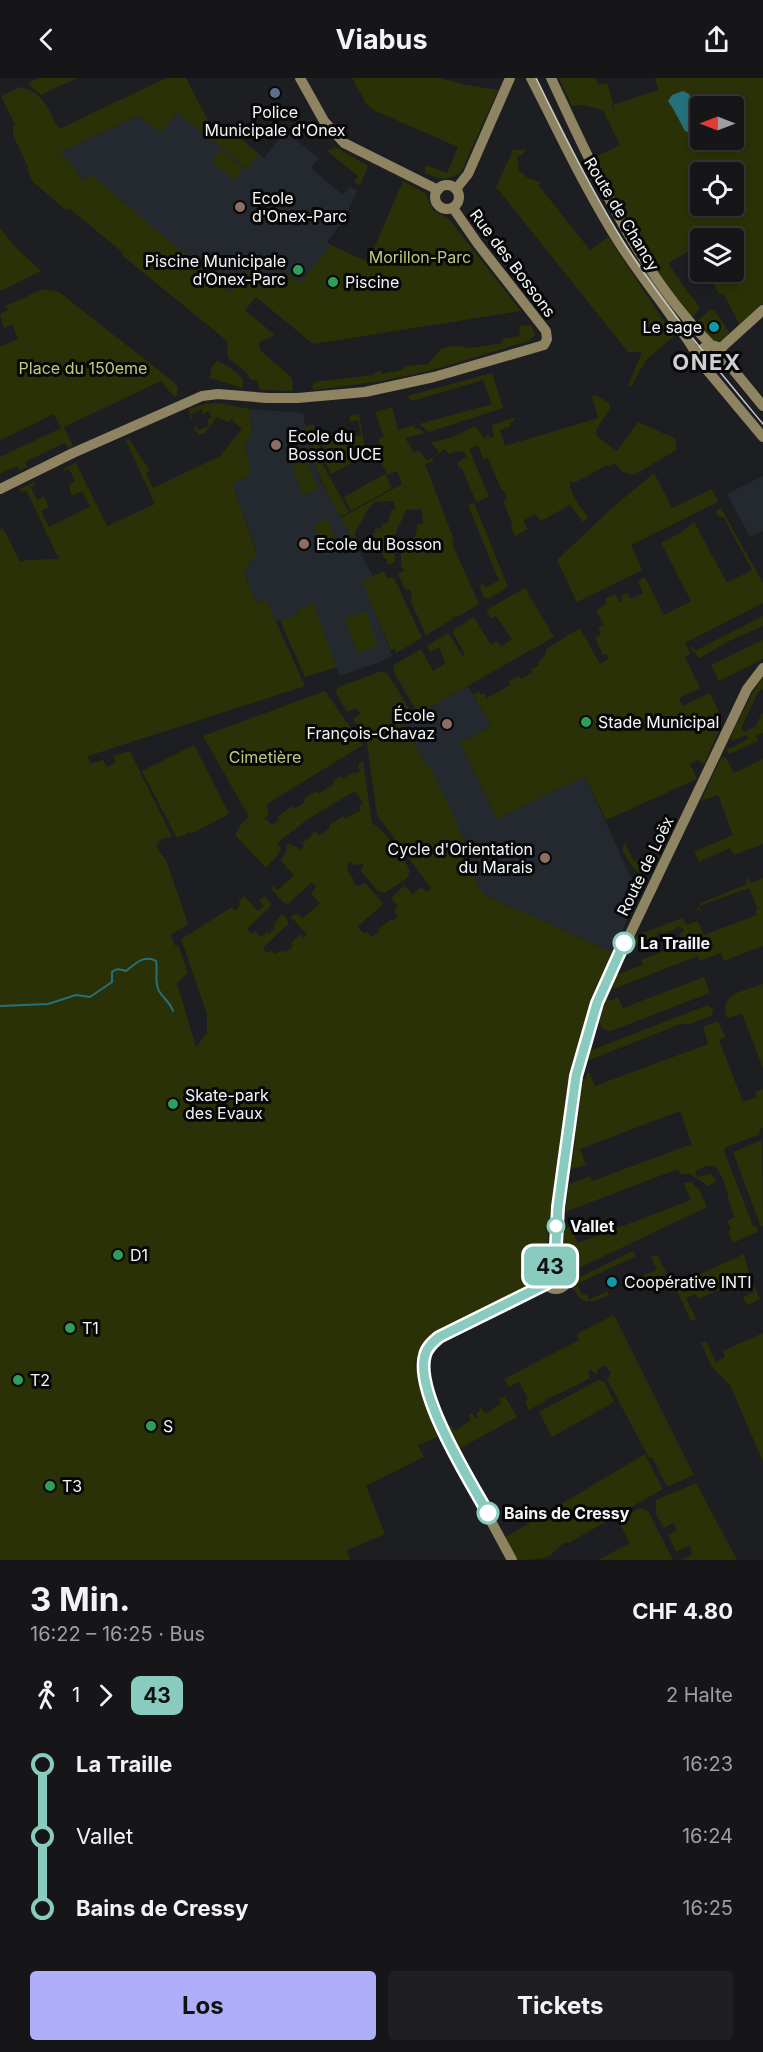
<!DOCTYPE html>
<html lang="de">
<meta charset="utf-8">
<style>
:root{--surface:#161619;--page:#1f1f22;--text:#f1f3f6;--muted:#9e9fa2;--line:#353538;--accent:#aeaefa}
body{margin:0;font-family:Inter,sans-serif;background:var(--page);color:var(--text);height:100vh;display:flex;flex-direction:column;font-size:22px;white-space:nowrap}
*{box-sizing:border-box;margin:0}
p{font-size:20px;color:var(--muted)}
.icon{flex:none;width:33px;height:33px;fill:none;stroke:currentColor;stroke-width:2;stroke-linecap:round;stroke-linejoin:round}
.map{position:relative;height:1482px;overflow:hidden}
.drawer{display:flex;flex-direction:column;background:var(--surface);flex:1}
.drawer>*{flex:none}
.badge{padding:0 12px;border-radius:9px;font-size:21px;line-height:39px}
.needle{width:39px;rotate:270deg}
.buttons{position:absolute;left:690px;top:18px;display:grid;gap:12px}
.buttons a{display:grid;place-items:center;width:54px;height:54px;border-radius:6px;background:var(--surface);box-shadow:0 3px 9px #0003,0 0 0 2px var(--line);font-size:30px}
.map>.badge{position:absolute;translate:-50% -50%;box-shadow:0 0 0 3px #fff}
.legs{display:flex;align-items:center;gap:9px;height:66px;padding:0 30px;font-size:20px}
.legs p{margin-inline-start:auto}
.overview{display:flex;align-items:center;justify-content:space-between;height:102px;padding:0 30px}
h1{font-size:33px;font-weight:700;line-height:45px}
.primary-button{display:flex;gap:12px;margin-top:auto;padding:12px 30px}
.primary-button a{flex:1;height:69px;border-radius:6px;background:var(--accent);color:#111;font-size:24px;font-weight:700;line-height:69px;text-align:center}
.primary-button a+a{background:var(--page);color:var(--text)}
ul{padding:0 30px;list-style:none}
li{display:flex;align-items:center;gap:21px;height:72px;font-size:22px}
li i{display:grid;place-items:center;width:9px;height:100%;margin:0 8px;background:currentColor}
li i::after{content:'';width:15px;height:15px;margin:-8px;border:4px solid;border-radius:50%;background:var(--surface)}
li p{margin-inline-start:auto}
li:first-child i{background:linear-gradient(#0000 50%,currentColor 0)}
li:last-child i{background:linear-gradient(currentColor 50%,#0000 0)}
header{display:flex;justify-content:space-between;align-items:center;height:78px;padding:0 30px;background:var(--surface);font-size:27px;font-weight:700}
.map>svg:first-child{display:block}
.built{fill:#24282f}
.green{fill:#2b3106;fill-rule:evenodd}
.water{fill:#26707b}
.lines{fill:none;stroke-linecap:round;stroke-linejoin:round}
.stream{stroke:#26707b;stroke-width:2}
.secondary{stroke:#8e8462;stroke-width:10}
.tram{stroke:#c5c6c8;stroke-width:1.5}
.line-1-casing{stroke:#fff;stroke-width:14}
.line-1{stroke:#89cbbe;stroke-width:9}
.service-dot{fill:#5c6f8a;stroke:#080809;stroke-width:2}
.education-dot{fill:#8d6e63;stroke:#080809;stroke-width:2}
.leisure-dot{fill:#2e9e5b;stroke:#080809;stroke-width:2}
.culture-dot{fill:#0f9aa8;stroke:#080809;stroke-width:2}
.stop-1-dot{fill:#fff;stroke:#89cbbe;stroke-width:3}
.labels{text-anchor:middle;stroke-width:6;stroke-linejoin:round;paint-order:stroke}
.poi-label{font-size:16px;fill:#f3f4f6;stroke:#080809;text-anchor:start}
.street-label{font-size:16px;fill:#f3f4f6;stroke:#080809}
.park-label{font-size:16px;fill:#bdcc7d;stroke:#080809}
.stop-label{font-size:16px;font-weight:bold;fill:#f3f4f6;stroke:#080809;text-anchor:start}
.district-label{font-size:22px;font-weight:bold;letter-spacing:1.5px;fill:#cdcfd2;stroke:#080809}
</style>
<header><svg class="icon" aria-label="back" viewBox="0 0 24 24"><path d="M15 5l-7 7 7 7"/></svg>Viabus<svg class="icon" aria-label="share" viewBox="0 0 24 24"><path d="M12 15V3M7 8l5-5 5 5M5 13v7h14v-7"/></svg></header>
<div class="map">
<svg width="763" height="1482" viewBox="0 0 763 1482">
<rect width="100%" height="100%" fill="#1d1e21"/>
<g class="built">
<path d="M177,34l70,57 12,-15 5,4 21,-26 34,26 -8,10 32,27 7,-8 7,3 -13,30 -17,22 4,3 -32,39 -13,-10 -9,11 -47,7 -139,-116 -6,5 -9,-7 2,-3 -18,-19 78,-36z"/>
<path d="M249,331l54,4 7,37 11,32 52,94 -10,5 29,75 -7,4 -45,16 -27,-73 -16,7 1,4 -22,8 -10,-22 -9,2 -6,-9 -6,-22 12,-18 -25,-70 18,-8 -5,-32 7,-8z"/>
<path d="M763,398v55l-13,6 -23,-43z"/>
<path d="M468,608l23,40 -30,17 124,33 51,113 8,-3 -32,66 -127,-57 -6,-6 -8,-19 -5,-24 -35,-78 -6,-5 -23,-40z"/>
</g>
<g class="green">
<path d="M38,0h39l-36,17 -12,-10v-2z"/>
<path d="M166,0h20l30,58h8l9,-4 26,22 -12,15 -70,-57 -16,20 -23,-16 -78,36 18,19 -1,3 8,7 6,-6 139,117 23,-28 24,21 9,-12 13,10 32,-38 37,17 35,-81 22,12 8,17 16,9 72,92 -208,33 -57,-47 -11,13 30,25 -16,7 1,8 32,28 1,11 -2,2 -30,-1 -3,-3v-6l-8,-2 -4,-7 -18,-14 -1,-17 -104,-85 -1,-4 -47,-39 -5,-4 -4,1 -33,-28 -6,-13 1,-2 -15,-32v-9l2,-1 -14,-29 19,-9c24,5 28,23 39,42z"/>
<path d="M352,0h88l22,6 36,6 -37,82c-14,10 -21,7 -36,1v-6l3,-2 19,8 11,-26 -85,-37 -8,-8z"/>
<path d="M559,0h37l2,7 9,-2 6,20 -2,2 9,18 -8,-18 46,-15 -3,-12h108v226l-23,21 -17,-32 -3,2 -10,-17 -1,1 -5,-7h30v-34h-34v28l-9,-16 -23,13 18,27 14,17 -5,8 -4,1c-39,-50 -70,-102 -98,-158l27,-13 -17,-35 -20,-5 -11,1zM700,28h34v34h-34zM700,94h34v34h-34z"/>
<path d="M335,69l33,19 -8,19 -6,-3 4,-6 -31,-25z"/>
<path d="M526,71l-4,6 -5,1 2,15 9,7 12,4 -1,4 51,64 18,-13 66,99 -28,24 -15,27 -3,-1 14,-34h-14l-132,-165 17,-37z"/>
<path d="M220,72l23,19 -9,11 -23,-19z"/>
<path d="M0,150l14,18 27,25 -38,19h-3z"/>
<path d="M43,211l16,3 117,92 2,4 -1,8 -3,1 -13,-16 -97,46 9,19 -4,2 -5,-5 -39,19 2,5 -7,3 -3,-4 -17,8v-17l61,-29 -7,-14 -54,26v-93l18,-8 -6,-15 -8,4 -4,-14 8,-4 -2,-4z"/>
<path d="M711,231l4,2 14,21c-1,7 -8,10 -14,10l-19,-20z"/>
<path d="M531,247l4,10 -6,6 -101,30 -46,10 -67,9 -3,-2 2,-6 59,-7 2,-3 6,-1 1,3 20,-4 4,-4 22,-2 14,-16 14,-2 14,2 33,-5 -1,-4 18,-3 -1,-10z"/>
<path d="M217,283c10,3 19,11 26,18v9l-33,-10 1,-10z"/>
<path d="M492,295l11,35 -74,24 -10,-8 73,-20 -9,-24 -71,21 -5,-5z"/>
<path d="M596,317l13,8 1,5 -14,22 1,6 20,15 21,-29 34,15 4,3v10l-42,25 -12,-3 -7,-9 -7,4 -1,-2 -31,17h-6c-1,12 11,26 18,35l-5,5 -13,-17 -29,16 -6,-7 -12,7 5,8 -13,7 -4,-8 2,-2 -10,-25 4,-2 -3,-8h-2l-14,-33 -4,2 -6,-15 -9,4 20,48 -13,5 -14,-34h-3l-2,-5 10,-7 -3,-4 -7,-1 -8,3 -4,-5 -13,9 1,4 -8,2 29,76 -2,3 27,61 -20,12 -7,1 1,2 -27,16 -16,-35 2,-5 -2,-6 -4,2 -8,-17 6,-3 -3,-6v-17l9,-1 -1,-9 6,-1 3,-13 5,-1 -1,-11 -2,-3 -14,1 -12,27 1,25 -8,3v-6h-3l-2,-9 -4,-4 1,-7 -6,-1v-5h2v-4l7,-1v-4l6,-1 3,-13 4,-1 -1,-8 -19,1 -6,6 -14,24 2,15 -16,-29 61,-34 -5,-13 -9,4 -15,-26 7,-2 -1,-9 5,-1 -9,-25 17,-5 6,23 16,-5 1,4 4,-1 6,5 -20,5 9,14 5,-1 9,10 11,-9 -8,-9 25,-7 19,-10 10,13 3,-6 2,5 4,-1 -2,-10 2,-3 22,-7 -6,7 1,2 -11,4 5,16 93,-28 -6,-22z"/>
<path d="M218,325l31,6 3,26 -7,8 5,32 -18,8 25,71c-3,6 -10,10 -11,16 -2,5 7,27 10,32l10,-2 39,86 -217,70 2,8 13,-4 4,7 9,-5 -3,-6 17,-5 42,86 -11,2 -5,8 10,13 22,64 -17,11 4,11 3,-1 10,28 -11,10 19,64 11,-14v-19l-26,-75 51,-32 3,4 5,-5 -1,-5 5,-5 14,15 6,-5 -5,-6 5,-4 7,7 -1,4 -23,22 5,5 3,-3 6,6 6,-5 2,2 6,-6 -2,-2 9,-12 6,6v4l-25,24 4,5 4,-3 3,4 9,-4 3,2 7,-6 -2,-3 9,-9 3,3 4,-3 -17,-18 7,-2 6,4 17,-15 -9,-9 5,-7 -4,-5 -24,22 -4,-1 -14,-15 2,-2 6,4 16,-15 -14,-15 6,-7 1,-8 3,-2 3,4 2,-2 4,5 5,-4 -2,-3 10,-7 -1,-2 5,-3 3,5 11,-8 -1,-3 14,-9 2,3 12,-7h4l-2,-6 4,-3 -8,-12 -47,28 -31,24 4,5 -4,8 -11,12 -31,-33 7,-12 7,-6 -46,-81 122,-45 38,54 -96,59 2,10 -5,4 9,7 6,-5 -2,-3 15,-11 2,3 11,-7 -1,-3 12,-8 2,3 16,-10v-4l6,-4 2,3 12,-7 2,2 4,-3 -2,-7 5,-3 9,62c13,8 32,34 38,48l-3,7 -22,15 -7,-2 -17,-20 3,-7 -10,1 -4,-4c-6,8 -2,11 4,19l-1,2 4,4 8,-3 18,20 -1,2 -24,21 5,7 4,-1 5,5 7,-5 -2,-2 14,-11 2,2 5,-4 -4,-6 4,-5 -7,-8 14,-13 7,9 9,-7 5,5 5,-4 -54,-73 -10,-72 -2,-8 -11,-14v-3l7,-4 -4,-6 -10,4 -11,-19 2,-6 44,-16 6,3 26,43 -11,6 22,40 6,4c11,26 26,53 35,80 5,17 6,34 19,48l127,57 -3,6 3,1 -22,49 -15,52 -7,37 -22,156 -9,27 -13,10 -94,47 -9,11 -6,15 23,74 -20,8 6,12 -58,29 19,48 -38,16 3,10h-350v-1030l3,-2 17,34 6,-2 33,-1 -33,-69 -5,2 -1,-3 14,-7 2,2 -5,3 6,13 7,-3 5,10 -8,4 8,16 41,-20 -8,-16 -10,5 -3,-11 6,-4 -6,-12 -5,2v-3l12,-5 31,63 48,-22 -30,-65h4l21,32 -4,2 7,15 67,-32 22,-27 -11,-10 -3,3 -11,-5 -12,16 -6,2 -5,-7 2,-2 3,4 10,-4 -2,-6 5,-3 -3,-6 -6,3 -2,-5 -10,5 2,5h-2l-2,-10 17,-5z"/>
<path d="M359,336l5,29 -1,14 -32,17 -5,-10 -4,-22 39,-7 -3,-15 -8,2 -1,-6z"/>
<path d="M313,347l3,4 6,28 -3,1 30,54 -8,5c-19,-32 -29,-55 -36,-91z"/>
<path d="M307,383l11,29 -15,5 -11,-29z"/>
<path d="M654,395l18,35 40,-19 6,13 -87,43 11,25 -65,32 -20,-42 54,-51z"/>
<path d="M385,396l7,14 -41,23 -7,-14z"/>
<path d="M474,425l34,84 -20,12 -4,-2 -4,-10 3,-4 2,4 14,-6 -31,-76z"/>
<path d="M721,430l42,75v20l-78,40 5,11 -5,3 15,31 -21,10 3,8 28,-13 12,26v5l-18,40 -7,-4 -7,4 7,15 -91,41 -21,-44 -88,43 -37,-76 31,-17 -18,-32 6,-3 2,4 3,-2 3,5 23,-13 -1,-4 10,-5 1,3 12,-6 -1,-4 8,-4 -1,-3 8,-8v-5l34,-21 20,36 9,-5 -2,-5 -4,1 -8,-17 6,-3 -3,-7 6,-3 -8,-15 11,-6 -2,-5 10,-5 5,8 3,-2 -2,-4 6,-3 4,6 12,-6 -5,-12 7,-4 19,38 27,-14 -30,-58 21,-11 12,-10 33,61 25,-13 -28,-52 -7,-3 -1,-4z"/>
<path d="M328,441l10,27 -14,5 -10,-27z"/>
<path d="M384,493l3,7h7l28,60 -26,15 -1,-4 -4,2 -29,-70z"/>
<path d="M525,510l29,49 -136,77 -25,-44 1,-5 27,-16 12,22 12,-8 -6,-16 -9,5 -3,-6 21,-13 15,23 2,-2 -12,-21 1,-4 20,-12 17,28 6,-4 4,5 11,-7 -16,-23 -5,2 -5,-8z"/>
<path d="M313,525l24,64 -32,10 -25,-57 18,-6 -1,-4z"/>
<path d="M366,533l12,35 -21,7 -13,-35z"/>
<path d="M763,538v10l-34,15 -29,17 -10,-10 2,-1 3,4z"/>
<path d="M763,562v19l-44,22 -8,-16z"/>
<path d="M763,599v12l-5,3 -17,36 3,4 13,-6 -1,-3 3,-1 -1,-3 3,-1 -1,-3 3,-2v-3v23l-7,3 2,5 -26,12h-4l-2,-5h6l16,-9 -2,-4 -15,6 -1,-3 23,-46z"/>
<path d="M194,667l35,69 -38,20 -1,-2 -13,6 -35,-67z"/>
<path d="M724,679l2,1 8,15 29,-14v85l-29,11 -4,-7 -31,14 -5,-10 39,-17 -15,-40 -17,6 20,-43z"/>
<path d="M625,765l9,18 28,-13 -13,26 -5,2c-12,-7 -16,-16 -22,-27z"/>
<path d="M748,799l3,6 12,-5v68l-39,15 -3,-8 -21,8 -2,-5 -85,33 -3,-2 6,-12 27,-10 -2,-5 41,-16 -3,-9 5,-6 -7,-3 -1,3 -13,5 -5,-3 -1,5 -27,10 5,-10 47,-18 5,7 11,-4 6,14 53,-20 -1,-5 5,-2h-4l-8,-20 -50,18 2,5 -4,-1 4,-7 44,-18z"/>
<path d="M704,899l6,16 -99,38 -6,-1c-10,-8 -3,-19 0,-30l3,-1 1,2 9,-4 5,11z"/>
<path d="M763,906v84l-21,-54 -15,4c-9,-25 18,-27 36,-34z"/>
<path d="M708,927l6,5 -3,6 -24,9 -4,-2 -96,38v-6l5,-5z"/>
<path d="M718,943l7,16 -6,3 24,62 14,-5 -2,-5 8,-3v39l-3,1 -1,8 -1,-2 -32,12 -2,4 29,75h3l1,4v2l-24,11 -5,-11 3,-2 -4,-9 8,-4c-8,-15 -8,-40 -21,-51h-8l-11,5 2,6 14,-3 5,7 -8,5 -19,-13 -8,2 -3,-6 -113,43 4,-28 21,-8 2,5 100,-37 -12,-33 -100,38 6,16 -15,4 12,-90 3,-1 1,-5 2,-1 6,14 113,-42 -5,-17z"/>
<path d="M762,1062l1,86 -2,1 -28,-75z"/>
<path d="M691,1104l8,7 8,18 -130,62c-15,-10 -13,-24 -13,-40l7,-3 7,17 113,-43 -7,-17z"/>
<path d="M633,1173l3,5 -59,28 5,11 4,-1 3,6 18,-9 2,4c-18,8 -28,12 -37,-10l4,-6z"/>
<path d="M744,1176l5,21 11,24 -13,6 -4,-8 11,-5 -7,-15 -48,22 -3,-5 -10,4 10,21 -5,2 -15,-32 5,-2 -1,-4z"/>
<path d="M657,1177l10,19 -41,16 -2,-7 33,-13 -6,-13z"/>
<path d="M614,1237l80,160 -25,11 -4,-3 -13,-26 -3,1 -42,-79 4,-6 -7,-8 -7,5v4l-7,-4 -2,2 2,6 -29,15 -15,6v2l-17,9 -4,-8 3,-3 -9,-17 -10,5 -5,-8 75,-39 -2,-6z"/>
<path d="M763,1255v129l-33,-77 -19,-19 -10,-23 5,-2 10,21 9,-5 -2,-6z"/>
<path d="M598,1302l6,1 10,21 -62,35 -13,-25z"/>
<path d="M505,1318l12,21 -58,32 -12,-22 4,-2 4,6 16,-11 -2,-5 3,-2 4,6 2,-1 -2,-5 4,-2 -1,-3 2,-1 4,7 16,-11 -2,-4z"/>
<path d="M645,1376l18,35 -96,55 -1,-2c-7,4 -10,8 -15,13 -9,5 -25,5 -35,5l-12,-22z"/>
<path d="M696,1405l41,77h-56l11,-6 -2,-9 -14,7 -8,-17 9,-5 -4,-7 -9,5 -8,-14v-14z"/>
<path d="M640,1430l8,3 25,49h-75l32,-17 -12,-23z"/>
</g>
<path class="water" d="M683,13l6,3c6,11 1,16 4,26 1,3 3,6 3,10l-5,3 -6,-2c-6,-11 -10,-20 -17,-30l4,-6z"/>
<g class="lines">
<path class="stream" d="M0,928l48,-2 28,-9 14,2 22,-15v-10c4,-4 8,-3 14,-1 9,-7 18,-17 30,-10 2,10 -2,20 3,30 4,7 11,11 14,20"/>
<g class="secondary">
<path d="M300,0l24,43 20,22 94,47"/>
<path d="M531,0c29,56 55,113 89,166 25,39 56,75 79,114"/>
<path d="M551,0c44,94 86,192 160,267"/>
<circle cx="447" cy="119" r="12"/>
<path d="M456,111l12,-15 42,-96"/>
<path d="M720,271l43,-39"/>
<path d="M724,279l-4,9 -9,4 -9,-4c-8,-12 1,-24 16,-19l13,20 32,39"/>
<path d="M707,292l56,67"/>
<path d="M0,411l73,-36 129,-57 16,-2 49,4h31l67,-6 69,-15 110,-32 3,-6 -1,-8 -68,-87 -25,-36"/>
<path d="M555,1187c0,-36 5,-70 9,-105 7,-54 16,-105 33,-157l150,-314 16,-21"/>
<circle cx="556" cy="1199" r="12"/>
<path d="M512,1482l-66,-122 -12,-30 -8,-25 -3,-22 6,-15 10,-9 107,-53"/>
</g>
<path class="tram" d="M536,0c27,56 55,112 88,165 41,64 90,122 139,181"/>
</g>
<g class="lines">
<g class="line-1-casing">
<path id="line-1" d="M488,1435c-19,-33 -74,-122 -63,-158 2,-8 8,-13 14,-18l107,-53 -2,-11 5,-6 6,-2 3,-58 18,-131 21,-73 27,-60"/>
</g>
<use href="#line-1" class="line-1"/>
</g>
<circle class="service-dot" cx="275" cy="15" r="6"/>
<g class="education-dot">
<circle cx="240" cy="129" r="6"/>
<circle cx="276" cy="367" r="6"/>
<circle cx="304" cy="466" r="6"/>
<circle cx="447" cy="646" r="6"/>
<circle cx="545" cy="780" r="6"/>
</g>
<g class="leisure-dot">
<circle cx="298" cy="192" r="6"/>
<circle cx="333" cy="204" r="6"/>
<circle cx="586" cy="644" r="6"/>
<circle cx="173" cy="1026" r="6"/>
<circle cx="118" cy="1177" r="6"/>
<circle cx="70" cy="1250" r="6"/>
<circle cx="18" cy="1302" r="6"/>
<circle cx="151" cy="1348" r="6"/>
<circle cx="50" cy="1408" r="6"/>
</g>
<g class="culture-dot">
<circle cx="714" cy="249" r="6"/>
<circle cx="612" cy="1204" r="6"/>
</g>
<g class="stop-1-dot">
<circle cx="624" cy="865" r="10"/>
<circle cx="556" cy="1148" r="8"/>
<circle cx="488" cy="1435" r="10"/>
</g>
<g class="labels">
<g class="poi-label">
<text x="275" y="40" text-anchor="middle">Police<tspan x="275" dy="18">Municipale d'Onex</tspan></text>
<text x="252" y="126">Ecole<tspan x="252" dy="18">d'Onex-Parc</tspan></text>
<text x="286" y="189" text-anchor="end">Piscine Municipale<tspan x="286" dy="18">d’Onex-Parc</tspan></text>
<text x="345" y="210">Piscine</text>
<text x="702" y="255" text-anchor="end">Le sage</text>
<text x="288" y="364">Ecole du<tspan x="288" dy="18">Bosson UCE</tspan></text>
<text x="316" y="472">Ecole du Bosson</text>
<text x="435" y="643" text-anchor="end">École<tspan x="435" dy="18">François-Chavaz</tspan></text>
<text x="598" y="650">Stade Municipal</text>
<text x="533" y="777" text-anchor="end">Cycle d'Orientation<tspan x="533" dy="18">du Marais</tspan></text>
<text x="185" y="1023">Skate-park<tspan x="185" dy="18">des Evaux</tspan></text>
<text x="130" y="1183">D1</text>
<text x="624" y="1210">Coopérative INTI</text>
<text x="82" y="1256">T1</text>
<text x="30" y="1308">T2</text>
<text x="163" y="1354">S</text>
<text x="62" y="1414">T3</text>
</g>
<g class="street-label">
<text transform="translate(622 136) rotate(59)" y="6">Route de Chancy</text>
<text transform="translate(513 185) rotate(53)" y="6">Rue des Bossons</text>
<text transform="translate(645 788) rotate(-64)" y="6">Route de Loëx</text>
</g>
<g class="park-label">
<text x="420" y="185">Morillon-Parc</text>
<text x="83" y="296">Place du 150eme</text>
<text x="265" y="685">Cimetière</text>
</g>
<g class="stop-label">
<text x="640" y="871">La Traille</text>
<text x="570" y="1154">Vallet</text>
<text x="504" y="1441">Bains de Cressy</text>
</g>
<g class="district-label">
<text x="707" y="292">ONEX</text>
</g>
</g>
</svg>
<div class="buttons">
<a><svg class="needle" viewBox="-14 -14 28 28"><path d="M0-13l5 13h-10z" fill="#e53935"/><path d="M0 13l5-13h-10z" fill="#9e9fa2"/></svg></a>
<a><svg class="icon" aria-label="locate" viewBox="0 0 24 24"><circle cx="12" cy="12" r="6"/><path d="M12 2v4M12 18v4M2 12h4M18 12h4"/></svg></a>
<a><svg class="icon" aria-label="layers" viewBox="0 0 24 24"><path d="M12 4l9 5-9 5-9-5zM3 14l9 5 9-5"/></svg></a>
</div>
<b class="badge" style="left:550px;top:1188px;background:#89cbbe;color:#111">43</b>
</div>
<section class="drawer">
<div class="overview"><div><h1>3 Min.</h1><p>16:22 – 16:25 · Bus</p></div><b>CHF 4.80</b></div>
<div class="legs"><svg class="icon" aria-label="walk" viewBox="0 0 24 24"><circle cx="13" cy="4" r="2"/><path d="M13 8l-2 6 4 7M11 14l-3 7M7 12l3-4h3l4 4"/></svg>1<svg class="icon" aria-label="forward" viewBox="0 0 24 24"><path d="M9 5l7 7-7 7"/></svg><b class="badge" style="background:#89cbbe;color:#111">43</b><p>2 Halte</p></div>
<ul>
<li><i style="color:#89cbbe"></i><b>La Traille</b><p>16:23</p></li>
<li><i style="color:#89cbbe"></i><span>Vallet</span><p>16:24</p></li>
<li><i style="color:#89cbbe"></i><b>Bains de Cressy</b><p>16:25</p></li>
</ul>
<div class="primary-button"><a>Los</a><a>Tickets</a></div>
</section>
